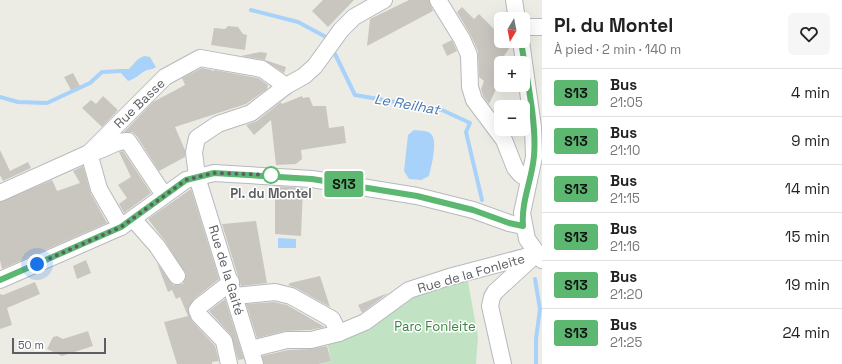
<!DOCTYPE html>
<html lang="fr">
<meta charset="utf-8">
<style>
:root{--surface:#fff;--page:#f6f6f6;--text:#222;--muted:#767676;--line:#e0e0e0}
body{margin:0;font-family:"Space Grotesk",sans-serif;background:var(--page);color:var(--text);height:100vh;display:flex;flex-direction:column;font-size:15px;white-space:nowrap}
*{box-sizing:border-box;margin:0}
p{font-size:13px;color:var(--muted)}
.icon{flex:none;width:22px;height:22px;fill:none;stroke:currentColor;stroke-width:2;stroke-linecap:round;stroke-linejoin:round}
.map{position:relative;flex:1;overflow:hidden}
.panel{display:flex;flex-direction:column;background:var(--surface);width:300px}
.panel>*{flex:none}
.badge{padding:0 8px;border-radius:3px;font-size:14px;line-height:26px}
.needle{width:26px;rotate:190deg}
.fabs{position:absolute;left:494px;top:12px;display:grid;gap:8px}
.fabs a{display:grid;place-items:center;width:36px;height:36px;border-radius:6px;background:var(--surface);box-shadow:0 4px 16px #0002;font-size:20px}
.scale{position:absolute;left:12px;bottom:10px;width:94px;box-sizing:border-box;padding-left:4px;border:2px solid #5c5f63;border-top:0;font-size:11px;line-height:14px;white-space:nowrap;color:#5c5f63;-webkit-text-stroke:3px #fff;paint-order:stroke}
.you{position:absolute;width:20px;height:20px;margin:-10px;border:3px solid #fff;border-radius:50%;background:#1a73e8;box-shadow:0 0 0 6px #1a73e833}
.map>.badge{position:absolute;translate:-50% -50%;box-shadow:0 0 0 2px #fff}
.round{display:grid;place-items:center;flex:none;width:42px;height:42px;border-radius:6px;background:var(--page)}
.summary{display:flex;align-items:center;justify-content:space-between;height:68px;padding:0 12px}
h1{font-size:19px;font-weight:700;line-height:30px}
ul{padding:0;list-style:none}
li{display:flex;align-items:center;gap:12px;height:48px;padding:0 12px;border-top:1px solid var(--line)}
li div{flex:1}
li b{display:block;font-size:15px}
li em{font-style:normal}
li .badge{min-width:44px;font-weight:700;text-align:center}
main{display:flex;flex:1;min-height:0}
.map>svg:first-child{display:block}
.green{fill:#c2e3c3}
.water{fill:#a8d2f9}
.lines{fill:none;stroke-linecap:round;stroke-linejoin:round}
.stream{stroke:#a8d2f9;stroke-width:4}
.building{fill:#c9c6c0}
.minor-casing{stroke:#b6b9bd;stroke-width:18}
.minor{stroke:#fff;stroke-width:16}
.line-casing{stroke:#fff;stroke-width:9}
.line{stroke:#5cb770;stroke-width:6}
.walk{stroke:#5c5f63;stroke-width:4;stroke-dasharray:0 7.2}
.stop-dot{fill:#fff;stroke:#5cb770;stroke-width:2}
.labels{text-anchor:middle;stroke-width:3;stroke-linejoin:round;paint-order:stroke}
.street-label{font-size:13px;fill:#5c5f63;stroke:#fff}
.stop-label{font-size:13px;font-weight:bold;fill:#5c5f63;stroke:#fff}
.park-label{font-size:13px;fill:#3b8342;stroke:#fff}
.water-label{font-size:14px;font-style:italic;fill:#4a78b2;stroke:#fff}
</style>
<main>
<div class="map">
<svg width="542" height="364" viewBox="0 0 542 364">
<rect width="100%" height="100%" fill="#edece4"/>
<path class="green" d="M467,276l11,61 -2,27h-157l12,-3 -4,-20 83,-48z"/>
<g class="water">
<path d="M144,56l6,1 6,10c-4,3 -5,2 -9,3 -7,3 -11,9 -19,11l-8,-9v-3h9l9,-10z"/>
<path d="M414,130c5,1 12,0 16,3 9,6 1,34 -1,43l-8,4 -12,-1 -5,-8 4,-36z"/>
<path d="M278,238l18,1v9h-18z"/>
</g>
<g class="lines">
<g class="stream">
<path d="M251,10l47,12 28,15"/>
<path d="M335,54l20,41 87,15 28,13 -4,9 16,68"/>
<path d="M0,97l18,5 29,1 43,-20 12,-11 19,-1"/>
<path d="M535,279l5,30 -4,30v25"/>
</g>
</g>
<g class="building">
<path d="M323,0h31l-26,27 -16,-16z"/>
<path d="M409,0h20l4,11 -66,35 3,-27z"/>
<path d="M462,7l12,12 5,-5 16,16 1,-1 5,4v8h11v3l-16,24 5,3 -3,14 -9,19 -6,-8 -2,-7 3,-8 -5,-4 -1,-26 -8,-17 -13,-22z"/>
<path d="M228,26l10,1 5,7 4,1 -2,15 -34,-5 3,-17 11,1z"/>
<path d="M452,40l5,11 -10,5 -5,-11z"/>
<path d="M260,52l7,1 -2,7 21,7 -2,6 -20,-13 -23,-4z"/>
<path d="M202,68l10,2v1l3,-1 43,8 10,7 -1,4 -21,15 -71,23 10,23v7l-26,14 -23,-36 -4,-3h-8l29,-30 32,-17 -3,-7z"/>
<path d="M73,73l7,13 -9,4 -7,-13z"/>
<path d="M103,96l15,14 -16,17 -20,-19 9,-8 5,4z"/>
<path d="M302,96l1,2 6,-1 4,9h13l3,22 15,-2 2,17 -45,7 1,9 -6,5 -20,1 -5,-45 -17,15 -8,-10 11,-4 24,-19 1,2z"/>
<path d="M0,150l10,21 18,-9 3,6 -28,13 -3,-6z"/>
<path d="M123,151l28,42 -27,20 -5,-9 8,-6 -9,-13 13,-8 -12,-25z"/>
<path d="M83,166l8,28 16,29 -105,46 -2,-9v-58l52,-22 5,11 23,-8 -7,-12z"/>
<path d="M275,186l28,2 -2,48 -26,-2z"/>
<path d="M191,189l28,90 -25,20 -6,10 4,12 23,25 4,15 -7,1v2h-35l-13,-42 24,-6 -8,-19 -4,2 -4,-9 -4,2 -11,-29 16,22 10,-1 3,-9 -21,-34 -17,-22z"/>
<path d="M256,221l11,62 -26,3 -19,-62z"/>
<path d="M86,260l5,13 -14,6 -4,-13z"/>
<path d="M320,276l10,31 -34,-19 -8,-3 2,-2z"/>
<path d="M35,282l5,12 -33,14 5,17 -12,4v-35l3,1z"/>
<path d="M388,293l-26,20 -4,-8z"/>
<path d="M225,299l19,60 -6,1 -7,-25 -22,-24z"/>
<path d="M274,302l13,3 38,22 -15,3 -25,1 -28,7 -11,-34z"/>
<path d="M88,331l5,15 -31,10 -15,-7 6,-12 4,-1 6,3z"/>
<path d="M327,346l4,15 -12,3h-55l-2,-8 26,-6 23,-1z"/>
</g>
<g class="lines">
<g class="minor-casing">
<g id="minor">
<path d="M438,0l24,39 7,16 1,32 4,13 30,40 11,28 5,6 9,6"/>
<path d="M514,0l3,19"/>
<path d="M523,27h19"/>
<path d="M521,41l12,86 1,30 -12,56 5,26 15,21"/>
<path d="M0,193l89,-40 76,-76 35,-19 62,11 24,17"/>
<path d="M134,220l23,26 20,30"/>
<path d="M121,227l-22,-38 -10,-36c14,-1 25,-13 39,-12l36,54"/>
<path d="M0,280l121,-53 65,-47 28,-7 98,6 105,17 56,14 36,13 14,3"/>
<path d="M235,296l40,-4 16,4 41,23 7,14"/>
<path d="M251,349l36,-9h24l28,-7 26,-11 44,-32 40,-13 87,-23"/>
<path d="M229,364l-5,-23 -25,-26 -2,-5 3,-4 31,-24"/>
<path d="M255,364l-58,-187 -3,-25 3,-14 21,-14 33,-11 35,-27 18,-10 11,-10 26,-36 13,-13 30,-17"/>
<path d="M503,364l-13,-58 2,-9 3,-5 38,-35"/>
</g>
</g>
<use href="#minor" class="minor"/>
</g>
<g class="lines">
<g class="line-casing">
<path id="line" d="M0,280l121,-53 65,-47 28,-7 98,6 105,17 56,14 36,13 14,3c-2,-25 9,-46 11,-70 3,-34 -8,-80 -13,-115"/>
</g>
<use href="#line" class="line"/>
<path class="walk" d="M37,264l84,-37 65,-47 28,-7 57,2"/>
</g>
<circle class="stop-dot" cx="271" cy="175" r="8"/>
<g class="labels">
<g class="street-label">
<text transform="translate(139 103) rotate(-44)" y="5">Rue Basse</text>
<text transform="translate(227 270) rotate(73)" y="5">Rue de la Gaité</text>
<text transform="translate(471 273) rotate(-16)" y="5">Rue de la Fonleite</text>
</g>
<g class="stop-label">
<text x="271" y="198">Pl. du Montel</text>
</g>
<g class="park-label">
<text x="435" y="331">Parc Fonleite</text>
</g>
<g class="water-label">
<text transform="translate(407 104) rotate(10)" y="5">Le Reilhat</text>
</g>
</g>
</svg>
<div class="fabs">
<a><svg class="needle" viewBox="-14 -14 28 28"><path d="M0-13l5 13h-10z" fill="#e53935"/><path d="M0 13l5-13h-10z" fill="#767676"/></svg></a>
<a>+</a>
<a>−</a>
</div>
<div class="scale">50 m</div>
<div class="you" style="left:37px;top:264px"></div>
<b class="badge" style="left:344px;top:184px;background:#5cb770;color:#111">S13</b>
</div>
<section class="panel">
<div class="summary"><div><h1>Pl. du Montel</h1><p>À pied · 2 min · 140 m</p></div><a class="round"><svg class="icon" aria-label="heart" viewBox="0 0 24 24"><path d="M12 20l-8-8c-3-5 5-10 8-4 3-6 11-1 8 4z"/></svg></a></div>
<ul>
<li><span class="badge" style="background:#5cb770;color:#111">S13</span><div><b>Bus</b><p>21:05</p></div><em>4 min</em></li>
<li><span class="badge" style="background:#5cb770;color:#111">S13</span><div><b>Bus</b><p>21:10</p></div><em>9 min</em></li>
<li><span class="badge" style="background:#5cb770;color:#111">S13</span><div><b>Bus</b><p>21:15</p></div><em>14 min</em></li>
<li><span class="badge" style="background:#5cb770;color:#111">S13</span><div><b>Bus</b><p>21:16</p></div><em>15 min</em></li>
<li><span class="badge" style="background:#5cb770;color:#111">S13</span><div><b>Bus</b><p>21:20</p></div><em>19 min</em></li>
<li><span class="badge" style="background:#5cb770;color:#111">S13</span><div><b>Bus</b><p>21:25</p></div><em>24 min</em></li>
</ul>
</section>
</main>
